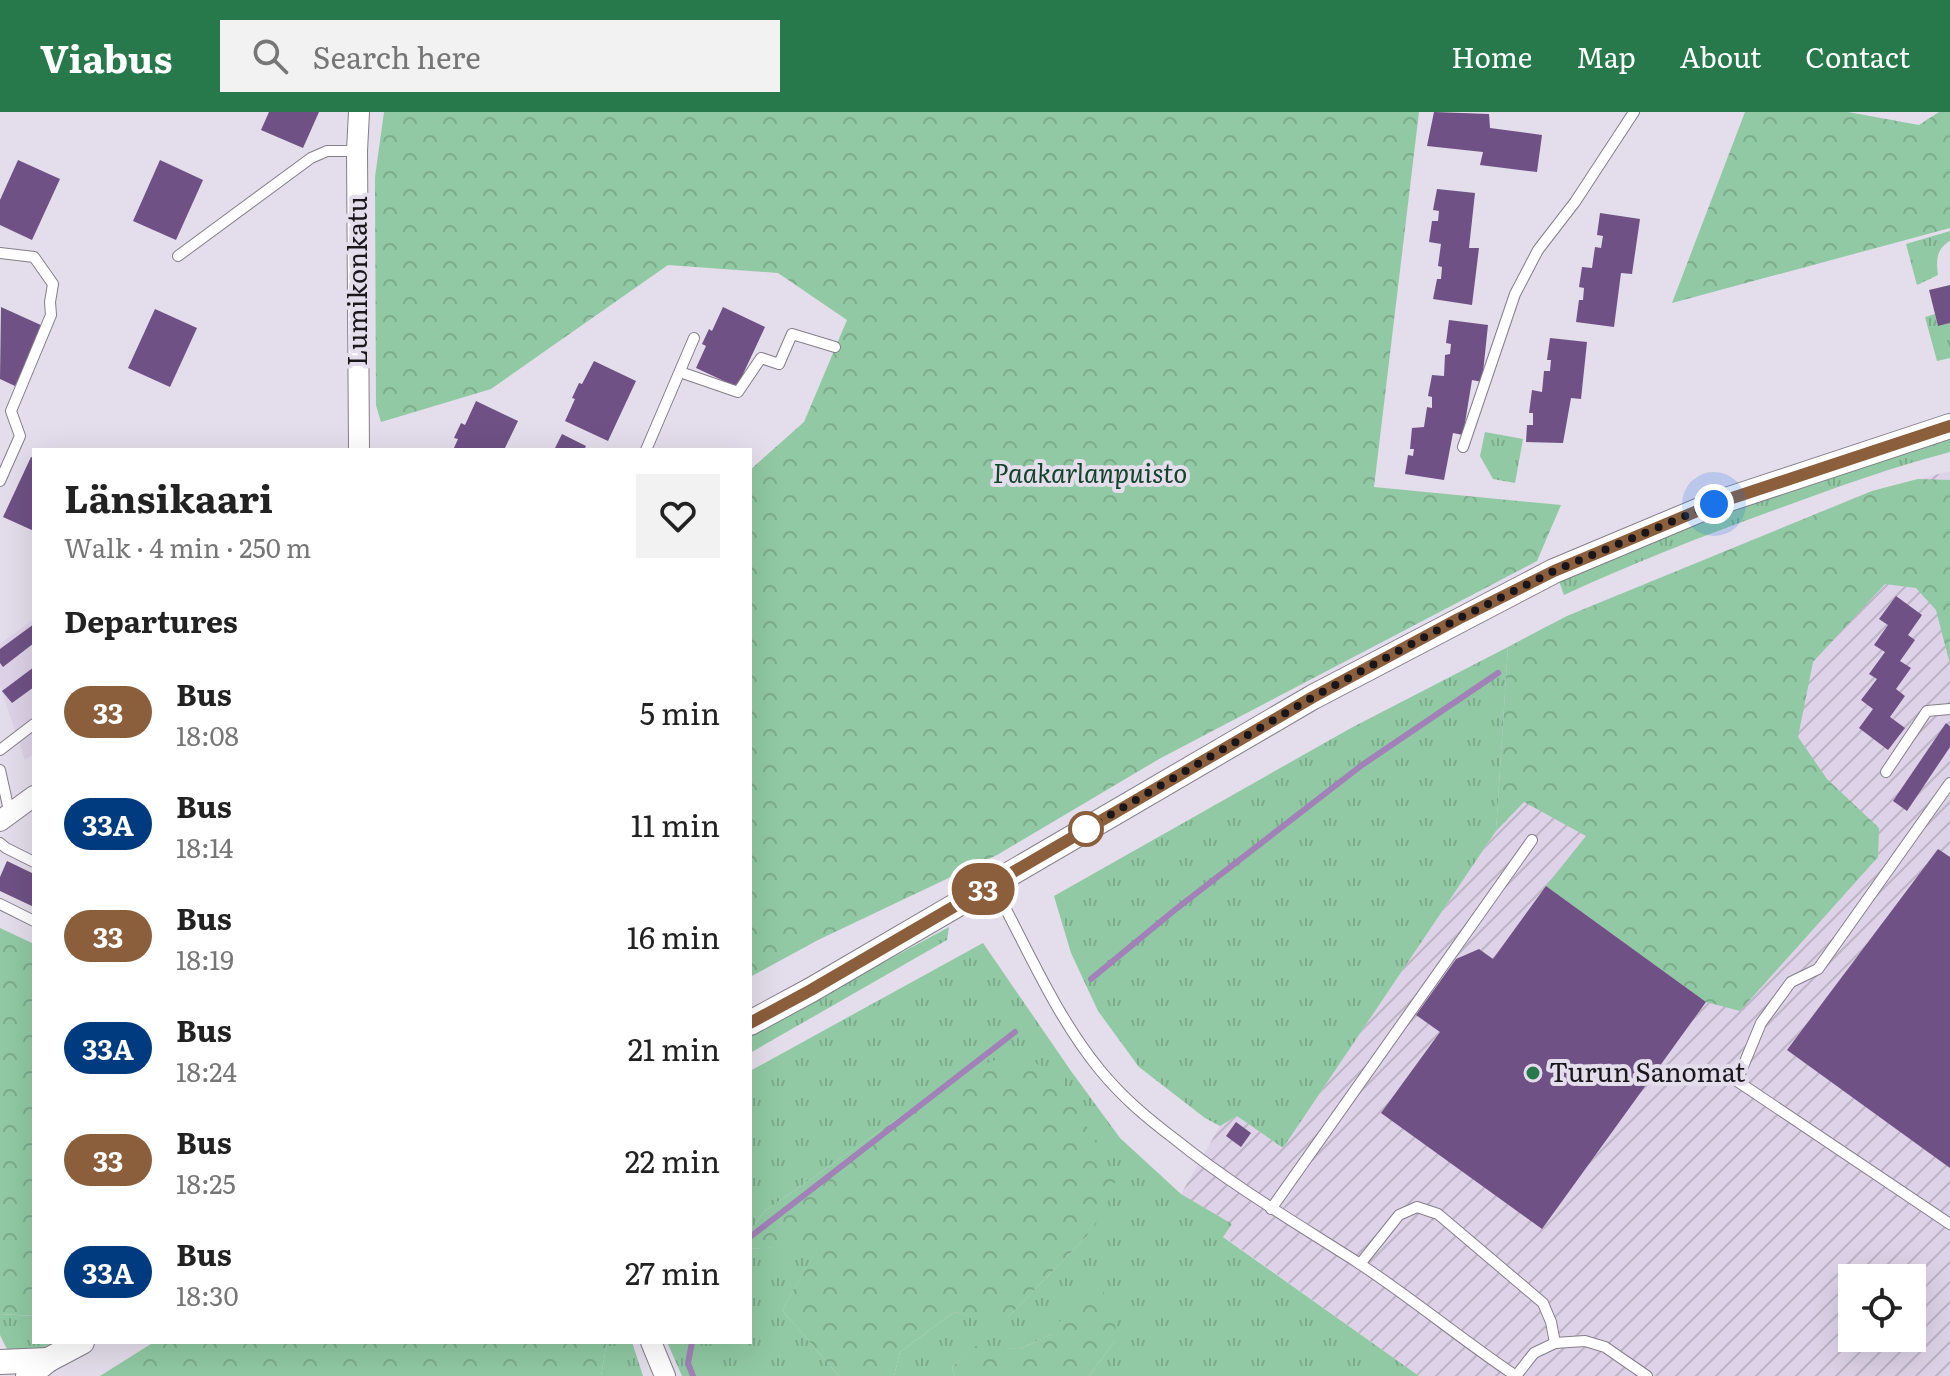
<!DOCTYPE html>
<meta charset="utf-8">
<style>
:root{--surface:#fff;--page:#f2f2f2;--text:#222;--muted:#767676;--accent:#27794b}
body{margin:0;font-family:Literata,serif;background:var(--page);color:var(--text);height:100vh;display:flex;flex-direction:column;font-size:30px;white-space:nowrap}
*{box-sizing:border-box;margin:0}
p{font-size:26px;color:var(--muted)}
.icon{flex:none;width:44px;height:44px;fill:none;stroke:currentColor;stroke-width:2;stroke-linecap:round;stroke-linejoin:round}
.map{position:relative;flex:1;overflow:hidden}
.details{position:absolute;left:32px;top:336px;width:720px;height:896px;display:flex;flex-direction:column;background:var(--surface);border-radius:0px;box-shadow:0 8px 32px #0002}
.details>*{flex:none}
.badge{padding:0 16px;border-radius:26px;font-size:28px;line-height:52px}
.controls{position:absolute;left:1838px;top:1152px;display:grid;gap:16px}
.controls a{display:grid;place-items:center;width:88px;height:88px;border-radius:0px;background:var(--surface);box-shadow:0 8px 32px #0002;font-size:40px}
.you{position:absolute;width:40px;height:40px;margin:-20px;border:6px solid #fff;border-radius:50%;background:#1a73e8;box-shadow:0 0 0 12px #1a73e833}
.map>.badge{position:absolute;translate:-50% -50%;box-shadow:0 0 0 4px #fff}
h2{padding:0 32px;font-size:30px;line-height:72px}
.round{display:grid;place-items:center;flex:none;width:84px;height:84px;border-radius:0px;background:var(--page)}
.head{display:flex;align-items:center;justify-content:space-between;height:136px;padding:0 32px}
h1{font-size:38px;font-weight:700;line-height:60px}
ul{padding:0;list-style:none}
li{display:flex;align-items:center;gap:24px;height:112px;padding:0 32px}
li div{flex:1}
li b{display:block;font-size:30px}
li em{font-style:normal}
li .badge{min-width:88px;font-weight:700;text-align:center}
header{display:flex;align-items:center;gap:48px;box-sizing:border-box;height:112px;padding:0 40px;background:var(--accent);color:#fff}
header strong{font-size:38px}
nav{display:flex;gap:44px;margin-inline-start:auto;font-size:28px}
.search{width:560px;height:72px;background:var(--page);display:flex;align-items:center;gap:20px;box-sizing:border-box;padding:0 28px;border-radius:0px;color:var(--muted);font-size:30px}
.map>svg:first-child{display:block}
.built{fill:#ddd2e7}
.industrial{fill:url(#industrial-furrows);fill-rule:evenodd}
.grass{fill:url(#grass-tufts)}
.forest{fill:url(#forest-crowns)}
.lines{fill:none;stroke-linecap:round;stroke-linejoin:round}
.stream{stroke:#a181b8;stroke-width:6}
.building{fill:#6f5185}
.service-casing{stroke:#857e8b;stroke-width:12}
.minor-casing{stroke:#857e8b;stroke-width:22}
.tertiary-casing{stroke:#857e8b;stroke-width:26}
.service{stroke:#fff;stroke-width:10}
.minor{stroke:#fff;stroke-width:20}
.tertiary{stroke:#fff;stroke-width:24}
.line-casing{stroke:#fff;stroke-width:18}
.line{stroke:#8b5e3c;stroke-width:12}
.walk{stroke:#1a171c;stroke-width:8;stroke-dasharray:0 14.4}
.stop-dot{fill:#fff;stroke:#8b5e3c;stroke-width:4}
.poi-dot{fill:#27794b;stroke:#e4ddeb;stroke-width:3}
.labels{text-anchor:middle;stroke-width:8;stroke-linejoin:round;paint-order:stroke}
.street-label{font-size:26px;fill:#1a171c;stroke:#e4ddeb}
.park-label{font-size:26px;font-style:italic;fill:#134328;stroke:#e4ddeb}
.poi-label{font-size:26px;fill:#1a171c;stroke:#e4ddeb;text-anchor:start}
</style>
<header>
<strong>Viabus</strong>
<div class="search"><svg class="icon" aria-label="search" viewBox="0 0 24 24"><circle cx="10" cy="10" r="6"/><path d="M15 15l6 6"/></svg>Search here</div>
<nav><a>Home</a><a>Map</a><a>About</a><a>Contact</a></nav>
</header>
<div class="map">
<svg width="1950" height="1264" viewBox="0 0 1950 1264">
<defs>
<pattern id="industrial-furrows" width="10" height="10" patternUnits="userSpaceOnUse" patternTransform="scale(2)"><rect width="10" height="10" fill="#ddd2e7"/><path d="M-1 1l2-2M0 10L10 0M9 11l2-2" fill="none" stroke="#bdb4c6"/></pattern>
<pattern id="grass-tufts" width="24" height="20" patternUnits="userSpaceOnUse" patternTransform="scale(2)"><rect width="24" height="20" fill="#90c9a3"/><path d="M3 7l-1-3M5 7V3M7 7l1-3M15 17l-1-3M17 17v-4M19 17l1-3" fill="none" stroke="#7cac8c"/></pattern>
<pattern id="forest-crowns" width="20" height="18" patternUnits="userSpaceOnUse" patternTransform="scale(2)"><rect width="20" height="18" fill="#90c9a3"/><path d="M2 6a3 3 0 1 1 6 0M12 15a3 3 0 1 1 6 0" fill="none" stroke="#7cac8c"/></pattern>
</defs>
<rect width="100%" height="100%" fill="#e4ddeb"/>
<path class="built" d="M34,507v135l-9,6 -25,-74v-42z"/>
<path class="industrial" d="M1950,359v905h-531l-196,-140 8,-12 -50,-30 39,-68 17,-10 46,32 213,-317 12,-184 59,-31 305,-125zM1852,1166h60v60h-60z"/>
<g class="grass">
<path d="M1950,119v10c-14,8 -14,20 -12,34l-21,10 -11,-41z"/>
<path d="M1935,202l3,12 12,-3v35l-13,3 -12,-44z"/>
<path d="M1485,320l38,7 -8,44 -22,-4 -13,-23z"/>
<path d="M1950,324v16c-61,16 -121,38 -181,60 -69,25 -138,52 -205,83l-5,-14 186,-76z"/>
<path d="M1508,535l-12,184 -213,317 -46,-32 -17,10 -15,-8 -66,-51 -41,-56 -27,-58 -17,-57 297,-168z"/>
<path d="M949,815l-2,13 -197,113v-18z"/>
<path d="M983,831l88,128 49,67 61,56 51,30 -9,13 196,139h-330l26,-35 -63,-7 -32,15 -44,-2 -24,20 3,9h-61l6,-24 54,-40 50,12 5,-8 77,-79 -126,-162 -195,136 -15,20v-160z"/>
<path d="M821,1131l-39,67 57,66h-157l-15,-34h83v-93z"/>
<path d="M0,1202l34,2v26h23l-24,9 -23,4 -10,-20z"/>
<path d="M607,1230h25l11,34h-42z"/>
</g>
<g class="forest">
<path d="M384,0h1035l-45,375 187,18 -24,56 -378,198 -162,96 -179,85 -68,37v-507l54,-48 43,-102 -69,-47 -110,-8 -177,124 -110,33 -5,-17 -1,-228z"/>
<path d="M1745,0h103l71,13 20,-13h11v116l-278,75z"/>
<path d="M1918,367l32,1v184l-14,-54 -20,-22 -31,-4 -72,78 -15,75 29,42 52,49 -1,29 -138,154 -34,-9 -160,-116 40,-50 -62,-34 -28,29 12,-184 59,-31 305,-125z"/>
<path d="M0,816l34,16v372l-34,-2z"/>
<path d="M995,948l37,1 29,18 55,101 -11,29 -19,28 -77,79 -5,9 -50,-13 -54,40 -6,24h-55l-57,-66 38,-66 -70,5v-18l15,-20 195,-136z"/>
<path d="M1083,1173l18,3 15,26 -1,27 -26,35h-134l-3,-9 24,-21 44,3 32,-15z"/>
<path d="M154,1230h453l-6,34h-501z"/>
</g>
<g class="lines">
<g class="stream">
<path d="M1091,867l85,-70 186,-144 136,-92"/>
<path d="M750,1125l265,-205"/>
<path d="M692,1230l-4,21 5,13"/>
</g>
</g>
<g class="building">
<path d="M269,0h50l-16,36 -42,-18z"/>
<path d="M1434,0l55,2 1,14 52,7 -5,37 -57,-7 3,-13 -56,-6z"/>
<path d="M18,48l42,19 -28,61 -32,-15v-25z"/>
<path d="M160,48l43,20 -27,60 -43,-19z"/>
<path d="M1437,77l38,4 -6,55h10l-7,57 -39,-6 4,-20h4l1,-12 -4,-1 3,-22 -12,-2 3,-21h6l1,-10 -6,-1z"/>
<path d="M1600,101l40,6 -8,55 -11,-1 -7,54 -38,-5 3,-22h4l1,-12 -5,-1 3,-20 10,1 3,-21 6,1 2,-12 -6,-1z"/>
<path d="M1950,173v38l-12,3 -9,-36z"/>
<path d="M1,195l42,19 -28,60 -15,-7z"/>
<path d="M723,195l42,20 -28,60 -41,-19 10,-22 -4,-2 7,-15 3,2z"/>
<path d="M155,197l42,19 -27,59 -42,-19z"/>
<path d="M1449,208l39,5 -6,57 -10,-2 -9,55 -10,-2 -9,47 -39,-6 3,-19 5,1 1,-7h-4l2,-21 12,-1 3,-20 5,1v-11l-4,-1 4,-21 12,1 1,-21 5,-1 1,-10 -5,-1z"/>
<path d="M1550,226l37,4 -6,57 -10,-1 -8,45 -37,-1 1,-17h6v-12h-4l3,-23 10,2 2,-21h6l1,-11h-4z"/>
<path d="M594,249l42,20 -28,60 -43,-20 10,-22 -3,-1 7,-15 3,1z"/>
<path d="M476,289l42,20 -14,29h-51l5,-11 -4,-1 7,-15 4,2z"/>
<path d="M562,322l24,12 -2,4h-30z"/>
<path d="M31,345l3,1v73l-31,-14z"/>
<path d="M1896,484l26,19 -14,20 7,5 -15,21 11,7 -15,21 9,7 -15,21 15,11 -17,22 -29,-22 14,-19 -12,-9 16,-21 -8,-5 16,-22 -11,-7 14,-20 -9,-6z"/>
<path d="M34,512v19l-31,24 -3,-4v-14z"/>
<path d="M34,555v20l-22,16 -10,-12z"/>
<path d="M1946,611l4,3v21l-43,64 -14,-10z"/>
<path d="M1938,737l12,8v311l-163,-118z"/>
<path d="M7,749l27,13v33l-34,-16v-14z"/>
<path d="M1546,774l160,116 -164,227 -161,-116 59,-81 -24,-17 40,-56 23,-10 14,10z"/>
<path d="M1236,1010l15,11 -10,14 -15,-11z"/>
</g>
<g class="lines">
<g class="service-casing">
<g id="service">
<path d="M0,141l34,4 19,27 -3,18 1,13 -40,96 9,25 -20,45"/>
<path d="M178,144l133,-98 16,-7h30"/>
<path d="M680,260l58,20 23,-34 18,6 13,-30 43,13"/>
<path d="M1463,335l52,-153 23,-44 37,-48 59,-90"/>
<path d="M646,338l48,-112"/>
<path d="M0,638l34,-26"/>
<path d="M0,658l10,45"/>
<path d="M1886,660l41,-61 23,-2"/>
<path d="M1950,671l-132,186 -27,13 -30,41 -24,58 213,143"/>
<path d="M0,731l6,5 28,14"/>
<path d="M993,773c34,62 62,130 107,185 23,28 47,48 76,70 57,46 120,83 181,122 55,36 105,78 159,114"/>
<path d="M0,792l34,17"/>
<path d="M1271,1097l261,-369"/>
<path d="M1360,1152l39,-49 18,-8 21,7 105,89 8,19 4,21"/>
<path d="M1516,1264l18,-23 21,-10 30,-2 20,6 42,29"/>
</g>
</g>
<g class="minor-casing">
<g id="minor">
<path d="M359,0l-2,39 2,299"/>
<path d="M0,709l34,-25"/>
<path d="M651,1230l14,34"/>
</g>
</g>
<g class="tertiary-casing">
<g id="tertiary">
<path d="M750,911l61,-33 502,-293 241,-126 160,-67 236,-78"/>
<path d="M0,1250l48,-2"/>
<path d="M28,1264l20,-16 34,-18"/>
</g>
</g>
<use href="#service" class="service"/>
<use href="#minor" class="minor"/>
<use href="#tertiary" class="tertiary"/>
</g>
<g class="lines">
<g class="line-casing">
<path id="line" d="M750,911l61,-33 502,-293 145,-78 96,-48 160,-67 236,-78"/>
</g>
<use href="#line" class="line"/>
<path class="walk" d="M1086,717l227,-132 145,-78 96,-48 160,-67"/>
</g>
<circle class="stop-dot" cx="1086" cy="717" r="16"/>
<circle class="poi-dot" cx="1533" cy="961" r="8"/>
<g class="labels">
<g class="street-label">
<text transform="translate(358 169) rotate(-90)" y="9">Lumikonkatu</text>
</g>
<g class="park-label">
<text x="1090" y="371">Paakarlanpuisto</text>
</g>
<g class="poi-label">
<text x="1549" y="970">Turun Sanomat</text>
</g>
</g>
</svg>
<div class="controls">
<a><svg class="icon" aria-label="locate" viewBox="0 0 24 24"><circle cx="12" cy="12" r="6"/><path d="M12 2v4M12 18v4M2 12h4M18 12h4"/></svg></a>
</div>
<div class="you" style="left:1714px;top:392px"></div>
<b class="badge" style="left:983px;top:777px;background:#8b5e3c;color:#fff">33</b>
<section class="details">
<div class="head"><div><h1>Länsikaari</h1><p>Walk · 4 min · 250 m</p></div><a class="round"><svg class="icon" aria-label="heart" viewBox="0 0 24 24"><path d="M12 20l-8-8c-3-5 5-10 8-4 3-6 11-1 8 4z"/></svg></a></div>
<h2>Departures</h2>
<ul>
<li><span class="badge" style="background:#8b5e3c;color:#fff">33</span><div><b>Bus</b><p>18:08</p></div><em>5 min</em></li>
<li><span class="badge" style="background:#003b80;color:#fff">33A</span><div><b>Bus</b><p>18:14</p></div><em>11 min</em></li>
<li><span class="badge" style="background:#8b5e3c;color:#fff">33</span><div><b>Bus</b><p>18:19</p></div><em>16 min</em></li>
<li><span class="badge" style="background:#003b80;color:#fff">33A</span><div><b>Bus</b><p>18:24</p></div><em>21 min</em></li>
<li><span class="badge" style="background:#8b5e3c;color:#fff">33</span><div><b>Bus</b><p>18:25</p></div><em>22 min</em></li>
<li><span class="badge" style="background:#003b80;color:#fff">33A</span><div><b>Bus</b><p>18:30</p></div><em>27 min</em></li>
</ul>
</section>
</div>
